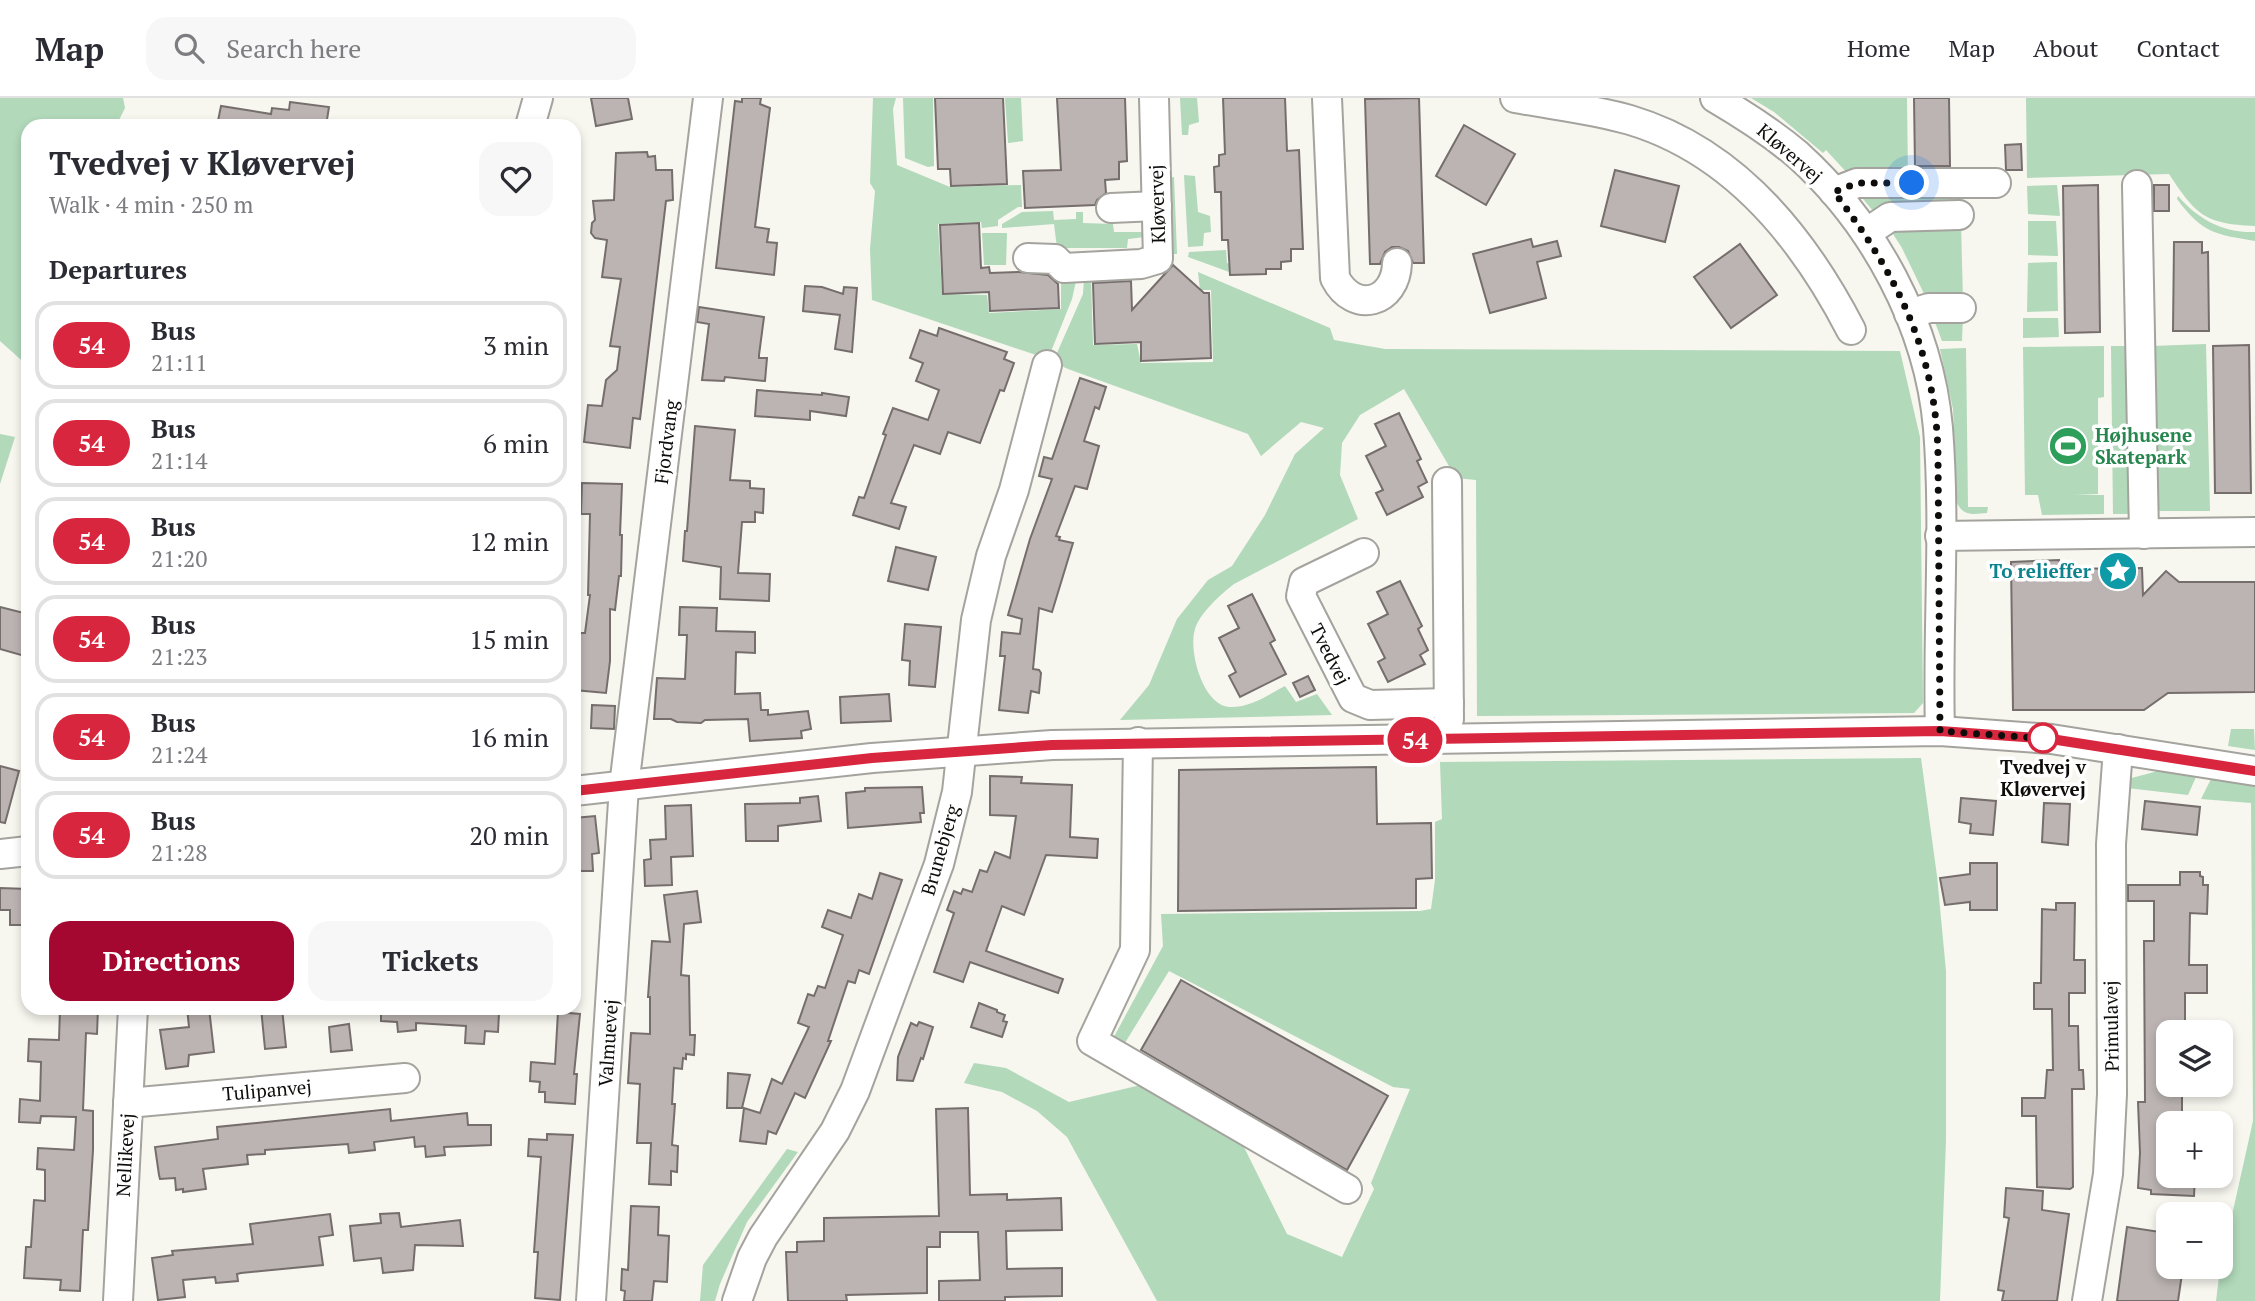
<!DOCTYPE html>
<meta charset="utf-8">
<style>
:root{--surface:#fff;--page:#f7f7f7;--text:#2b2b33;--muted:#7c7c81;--line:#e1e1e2;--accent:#a40830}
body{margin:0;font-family:"PT Serif",serif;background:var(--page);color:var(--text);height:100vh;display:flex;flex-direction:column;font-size:26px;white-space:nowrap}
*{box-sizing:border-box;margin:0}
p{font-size:23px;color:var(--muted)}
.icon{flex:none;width:38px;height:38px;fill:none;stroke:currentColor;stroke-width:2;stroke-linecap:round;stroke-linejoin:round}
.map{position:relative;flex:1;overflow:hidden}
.sheet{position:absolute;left:21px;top:21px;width:560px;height:896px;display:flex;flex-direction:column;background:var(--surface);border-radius:21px;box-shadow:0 4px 10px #0003}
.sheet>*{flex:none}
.badge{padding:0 14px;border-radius:23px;font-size:24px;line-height:46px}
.tools{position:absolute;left:2156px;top:922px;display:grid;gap:14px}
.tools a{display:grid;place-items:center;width:77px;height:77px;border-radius:14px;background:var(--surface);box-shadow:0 4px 10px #0003;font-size:35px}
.you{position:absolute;width:35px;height:35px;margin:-18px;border:5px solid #fff;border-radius:50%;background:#1a73e8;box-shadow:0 0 0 10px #1a73e833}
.map>.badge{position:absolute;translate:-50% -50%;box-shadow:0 0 0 4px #fff}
h2{padding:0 28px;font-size:26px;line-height:63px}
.round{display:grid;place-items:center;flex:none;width:74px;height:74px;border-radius:21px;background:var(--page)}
.overview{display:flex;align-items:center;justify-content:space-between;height:119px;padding:0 28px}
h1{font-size:33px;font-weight:800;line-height:52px}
.action{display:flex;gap:14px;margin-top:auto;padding:14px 28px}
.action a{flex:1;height:80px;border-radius:21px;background:var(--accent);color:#fff;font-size:28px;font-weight:800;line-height:80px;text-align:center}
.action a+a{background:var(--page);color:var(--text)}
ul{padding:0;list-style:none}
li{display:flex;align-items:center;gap:21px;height:88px;margin:0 14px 10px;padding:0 14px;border:4px solid var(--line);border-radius:21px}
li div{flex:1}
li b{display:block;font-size:26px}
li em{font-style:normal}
li .badge{min-width:77px;font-weight:700;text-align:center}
header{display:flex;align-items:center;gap:42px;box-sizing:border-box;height:98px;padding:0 35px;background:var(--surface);border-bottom:2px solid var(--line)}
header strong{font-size:33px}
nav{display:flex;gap:38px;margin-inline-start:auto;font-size:24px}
.search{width:490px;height:63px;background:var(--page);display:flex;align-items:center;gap:18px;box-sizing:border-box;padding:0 24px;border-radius:21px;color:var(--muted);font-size:26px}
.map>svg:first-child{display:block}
.green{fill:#b1d9ba}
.building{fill:#bbb4b2;stroke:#756e6c;stroke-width:2}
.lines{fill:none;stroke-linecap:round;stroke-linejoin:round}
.minor-casing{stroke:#a5a39e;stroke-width:32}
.minor{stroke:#fff;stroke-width:28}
.line-casing{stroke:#fff;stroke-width:16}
.line{stroke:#d7263d;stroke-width:10}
.walk{stroke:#0e0d0b;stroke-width:7;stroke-dasharray:0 12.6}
.stop-dot{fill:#fff;stroke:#d7263d;stroke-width:3.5}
.labels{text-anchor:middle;stroke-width:7;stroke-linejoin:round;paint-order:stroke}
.street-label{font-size:19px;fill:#0e0d0b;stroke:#fff}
.leisure-label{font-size:19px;font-weight:bold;fill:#27864d;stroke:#fff;text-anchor:start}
.culture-label{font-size:19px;font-weight:bold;fill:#0d838f;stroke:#fff;text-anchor:end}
.stop-label{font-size:19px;font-weight:bold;fill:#0e0d0b;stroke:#fff}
</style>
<header>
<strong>Map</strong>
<div class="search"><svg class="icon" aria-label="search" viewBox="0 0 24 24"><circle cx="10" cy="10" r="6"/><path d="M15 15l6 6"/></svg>Search here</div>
<nav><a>Home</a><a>Map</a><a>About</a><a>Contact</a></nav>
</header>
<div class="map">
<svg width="2255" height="1203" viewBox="0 0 2255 1203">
<rect width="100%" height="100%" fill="#f7f6ef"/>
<g class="green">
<path d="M0,0h123l2,10 -9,18h-88v240l-28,-25z"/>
<path d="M873,0h23l-3,11 4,56 53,22 71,-2 1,22h-4l-20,13v6l-16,2 -1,-6 -43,2 4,70 45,1 2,18 72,-4v-31l15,3 -4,18 -24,60 -176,-59 -2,-51 5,-58 -5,-8z"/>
<path d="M903,0h30l1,68 -6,1 -23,-9z"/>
<path d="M1005,0h16l2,43 -15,2z"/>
<path d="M1180,0h17l2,24 -10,3 -1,10h-6z"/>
<path d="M1751,0h156l1,81 -58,-3 -24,-26 -3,3 -49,-41z"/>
<path d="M2026,0h229v128c-50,-2 -59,-11 -86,-52l-142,4z"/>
<path d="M1184,77l11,1 3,36 12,4 1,16 -7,1 -1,13 -15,1z"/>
<path d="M1174,79l3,77h-9l-3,-76z"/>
<path d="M1965,87l-4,24 -83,8 -19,-23z"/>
<path d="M2057,87l3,31 -32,-2 -1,-28z"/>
<path d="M2178,98c21,24 45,37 77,36v9c-40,-7 -52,-7 -78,-42z"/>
<path d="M1053,113l1,9 22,-1v-7h7v11l30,1 1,8h31v5l-17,2 -1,9h-70l-3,-24 -52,4v-4l20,-12z"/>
<path d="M2028,123h28l2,35 -30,-1z"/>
<path d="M1961,124l2,80h-35l-26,-54 -14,-22z"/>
<path d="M982,135h25l-1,32h-22z"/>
<path d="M1226,152l1,13 4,2 1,8 -44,-16 1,-5z"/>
<path d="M2057,164l1,49 -31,1 1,-49z"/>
<path d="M1198,174l132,56 4,12 51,9 515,2 20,86 3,266 -9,10 -437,3 -1,-236 -20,-2 -52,-89 -44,26 -18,28 -2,32 18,44 -124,65c-13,10 -35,30 -39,45 -7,22 8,76 34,78 21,1 39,-12 56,-21l11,16 21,-8 15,21 -212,5 29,-35 28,-66 31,-39 24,-14 33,-51 30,-61 29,-26 -23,-6 -40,34 -13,-22 -180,-65 -15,-7 30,-68 1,-16h7l2,67 44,-1 4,19 72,-1 -2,-72h-11z"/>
<path d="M1932,216h31l-1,27h-20z"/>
<path d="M2023,220h35l1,19 -36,1z"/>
<path d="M2206,246l4,167h-54l-4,-165z"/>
<path d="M2104,248v51l-6,1v96l-24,1h30v19l-62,1 -4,-20h-13l-2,-148z"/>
<path d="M2111,248h23v168h-21z"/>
<path d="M1966,250l2,159h20l-1,6c-13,1 -23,4 -30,-10l-4,-94 -13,-60z"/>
<path d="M0,336l15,3 -15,47z"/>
<path d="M2231,631h23l1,21 -27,-4z"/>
<path d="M1921,660l16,118 9,95v170l-6,160h-783l-90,-164 -30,-26 -35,-19 -38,-9 10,-20 32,5 63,34 76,-18 93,51 49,99 55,23 32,-68 -3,-6 39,-94 -17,-2 -224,-116 -49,80 -11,-5 54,-100 -2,-32 259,-3 11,-2 4,-29v-58l7,-3 -2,-57z"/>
<path d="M2158,673l38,6 -8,18 -61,-7 1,-9z"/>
<path d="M2211,681l44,7v515h-39l4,-32 33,-148 -2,-318 -50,-4z"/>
<path d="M787,1051l11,3 -51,70 -27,62 -5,17h-15l3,-36z"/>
</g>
<g class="building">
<path d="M591,0h37l4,21 -36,7z"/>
<path d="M742,0h19l-1,6 10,4 -15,119 14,2 -2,13 10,1 -3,32 -58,-7 19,-167 7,1z"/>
<path d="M935,0h68l4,86 -56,2 -1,-17h-12z"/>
<path d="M1057,0h68l2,63 -8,1v17l-14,1 1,13 -9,7 -2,5 -70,3 -2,-37 38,-1z"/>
<path d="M1223,0h62l2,53 12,-1 4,99h-12v12l-10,1v7h-15v5l-36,1 -2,-35h-6l-1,-48h-6l-1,-25 5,-1v-11l6,-1z"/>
<path d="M1419,0l5,165h-11l-5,-12 -9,-4h-7l-7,5 -5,12h-10l-5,-165z"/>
<path d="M1914,0h35l1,68h-35z"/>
<path d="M290,4l39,5 -3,19h-109l4,-20 50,8 1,-6 17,2z"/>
<path d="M1464,27l51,29 -29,51 -50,-29z"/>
<path d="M2021,46l1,26h-16l-1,-25z"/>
<path d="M647,54l1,5 7,-1 1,14h16l1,30 -7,1 -26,218 -7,-1 -3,30 -46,-6 4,-37 14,1 4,-26 11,-10 3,-23 -10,-1 11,-67 -19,-2 5,-37 -12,-2 -4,-5 1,-10 3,-3 -2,-19 21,-1 2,-47z"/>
<path d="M1615,72l64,16 -14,56 -64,-16z"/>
<path d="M2098,87l2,147 -35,1 -2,-147z"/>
<rect x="2154" y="87" width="15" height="26"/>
<path d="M979,125l2,45 8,-1 1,6 29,-1 29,3 10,9 1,24 -69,3 -1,-19 -46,2 -3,-69z"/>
<path d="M1531,141l2,8 24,-6 4,15 -24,6 9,36 -56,15 -17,-59z"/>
<path d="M2174,144h28v11l6,-1 1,79h-36z"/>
<path d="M1740,146l37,51 -46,33 -37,-51z"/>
<path d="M1173,167l31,28h5l2,65 -70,3v-19l-46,2 -2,-61 38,-2 1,29z"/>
<path d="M805,188l17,1 21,7 1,-7 13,1 -5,64 -17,-3 5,-34 -37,-4z"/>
<path d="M699,209l65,10 -5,38v3h8l-2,23 -40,-4 -1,4 -22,-1 7,-56 -12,-2z"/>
<path d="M939,230l68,24 -3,7 10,4 -10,28 -4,-1 -20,53 -32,-11 -8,22 -26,-9 -23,58 15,4 -7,22 -46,-14 6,-18 5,1 22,-63 -3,-1 10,-26 35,12 11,-30 -23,-9 7,-18 -13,-5 10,-28 17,6z"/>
<path d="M2249,247l2,148h-36l-2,-147z"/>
<path d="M1080,280l26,9 -7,22 -4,-2 -11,34 15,5 -12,43 -12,-3 -19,50 4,1 -1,3 14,3 -21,69 -13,-4 -6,61 6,1 2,3 -2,20 -8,-2 -3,22 -29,-3 6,-54h-5l2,-24 18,2 2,-15 -14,-4 22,-76 22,-60 -13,-3 5,-19 8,2z"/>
<path d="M757,292l65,5v-2l27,4 -3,19 -36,-5v9l-55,-4z"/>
<path d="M1399,315l22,46 -4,2 10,21 -9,5 5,10 -36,18 -11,-22 7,-3 -17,-34 20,-10 -11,-22z"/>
<path d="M695,328l40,4 -5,50 20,1v7l14,1 -1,24 -8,-1v10h-13l-4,51 32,1 -1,27 -49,-2 1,-32 -38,-6 2,-30h2z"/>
<path d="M582,385l40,1 -2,51h2l-1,41h-2l-4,34 -5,-1v52l-4,32 -32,-3v-57h11l5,-38h-2l2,-81h-9z"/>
<path d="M896,449l40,10 -8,33 -40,-9z"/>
<path d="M2059,462l1,9 82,-1 1,27 23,-24 13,11h76v110l-87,1 -24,17h-131l-2,-148z"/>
<path d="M1400,483l22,45 -4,3 10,21 -8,5 5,9 -37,18 -10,-20 7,-4 -17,-34 20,-10 -11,-22z"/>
<path d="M1252,496l23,46 -5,3 16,31 -46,23 -11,-21 7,-4 -17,-34 20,-10 -11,-22z"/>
<path d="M0,509l28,7v43l-28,-8z"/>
<path d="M680,509l37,1 -1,23 39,1v21l-19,-1 -1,42 25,-1 1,17h7v5l40,-4 3,18 -10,2 1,7 -52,3 -2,-22 -43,1 -4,3 -24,-1 -6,-3h-17l3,-41 28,1 2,-44h-8z"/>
<path d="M905,526l36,3 -6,60 -26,-2 1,-24 -8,-1z"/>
<path d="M1308,578l7,14 -15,7 -7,-14z"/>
<path d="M889,596l2,27 -50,2 -1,-26z"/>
<path d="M592,607l23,1 -1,23 -23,-1z"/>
<path d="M0,668l19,5 -14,52 -5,-1z"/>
<path d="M1376,669l1,57 54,-1 1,55 -16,1v29l-238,3 1,-141z"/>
<path d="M990,678l32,1 -1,6 51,2 -2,52 28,2 -1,19 -51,-3 -22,60 -22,-9 -16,45 77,28 -5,14 -88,-31 -7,20 -29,-10 20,-59 -7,-3 7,-19 7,3 2,-5 9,3 8,-22 7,2 8,-20 15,6 6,-42 -26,-1z"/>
<path d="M922,689l2,26h-4l1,9 -73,6 -2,-35 19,-2v-3z"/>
<path d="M818,698l3,25 -43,5v15h-32l-1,-37 55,-1v-5z"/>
<path d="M1961,700l35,3 -3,34 -23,-2 1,-9 -12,-2z"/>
<path d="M2145,703l55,6 -3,28 -55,-6z"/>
<path d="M2044,705l26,1 -2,41 -26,-3z"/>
<path d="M691,707l2,51 -22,1 1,28 -27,1 -1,-26 7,-1 -1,-19 16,-1 -1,-33z"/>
<path d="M595,718l4,37 -7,1 1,17h-19v-53z"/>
<path d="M1970,765h27v47h-27v-8l-25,3 -5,-27 30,-4z"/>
<path d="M2180,774h20v4l3,1v8h5l-1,29 -17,-1 -1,52h18v28h-22v37h-17v55h14v39h-14v52h27l-1,20 -43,-2v-4l-13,-2 2,-35 -2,-51h7l-1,-161h10v-40h-26v-16h52z"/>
<path d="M880,775l22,7 -33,94 -10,-4 -4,13 -7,-2 -20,60h3l-26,57 -10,-5 -19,41 -8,-3 -2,13 -26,-3 4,-33 16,5 12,-34 10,5 27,-57 -11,-4 10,-29 6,2 4,-10 7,2 18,-53 -21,-8 6,-17 23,8 8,-24 13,5z"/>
<path d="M0,790l28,1v36h-18v-15h-10z"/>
<path d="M697,793l4,31 -17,2 -3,51 8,1 1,59h5l-1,20 -8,-1v5l-3,-1 -1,11 -8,-1 -2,36h3l-3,41 6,1 -1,26 -6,-1v14l-22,-1 2,-41h-14l3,-59 -12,-1 3,-50 19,1v-37h-2l4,-56 18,1 -6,-47z"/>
<path d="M2056,805h19l-1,57h11v33h-16v33h9l1,44h4l1,19h-12l1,98 -3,2 -33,-2 -1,-71h-14v-18h23l2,-28h6l-1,-61h-18v-26h7l1,-74 14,1z"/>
<path d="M1181,882l207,116 -41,74 -206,-120z"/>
<path d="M979,905l18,7v2l8,3 -2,6 4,1 -5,15 -31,-10z"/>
<path d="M60,910h38l-1,26 -11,-1 -3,77 10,1v39l-5,80h-5l-3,61 -20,-1 1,-10 -37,-2 2,-31h5l3,-47 11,1v-31l-8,-1 1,-21 36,2 2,-33 -35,-1 -1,7 -21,-1 1,-23 20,2 1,-39 -13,-1 1,-22 30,1z"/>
<path d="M187,910h22l5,44 -25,3 -1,11 -22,3 -6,-39 29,-3z"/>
<path d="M261,910h21l4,39 -21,2z"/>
<path d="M381,910h100v4l18,1 -1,19 -13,-1 -1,13 -19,-1 1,-17 -50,-3v7l-18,2 -1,-10 -16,-1z"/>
<path d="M558,914l22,2 -6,60h3l-2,30 -30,-2v-10h-6l1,-10 -10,-1 1,-19 24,2z"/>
<path d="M919,924l14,5 -10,32 -2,-1 -8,23 -16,-1 1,-23 13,-34 6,3z"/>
<path d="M349,926l3,26 -21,2 -2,-25z"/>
<path d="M728,975l22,2 -8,33h-15z"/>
<path d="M968,1010l2,87 37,-1v6l54,-2 1,32 -56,1 1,38 55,-1v28l-57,1v4h-66v-20l41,-1 -2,-48h-38v15h-13v46l-81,2 1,6h-59l-2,-49h11v-10l27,-1v-23l115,-2 -3,-107z"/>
<path d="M390,1011l1,12 76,-8 1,12h23v20l-47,2 1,8 -19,2 -1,-11 -10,1 -1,-10 -40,5 1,8 -26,3 -1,-9 -83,6v4l-18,1 1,9 -45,5 3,20 -23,3v-3l-7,1 -1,-12 -15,1 -1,-4 -4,-28 63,-8 -1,-12z"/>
<path d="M547,1036l26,1 -13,165 -25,-2 3,-46h-4l7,-95 -13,-1 1,-17 18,1z"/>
<path d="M2006,1090l37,3 -1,19 27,4 -12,87h-55l2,-10 -6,-1 11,-72 -5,-1z"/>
<path d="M631,1108l28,1 -1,28 11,1 -2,46 -13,-1 -2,20h-28l1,-10 -4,-1 1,-21 6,1z"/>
<path d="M399,1115l2,14 59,-7 3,26 -48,-1 -2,25 -30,3 -2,-15 -27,3 -4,-35 31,-3 -1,-9z"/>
<path d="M330,1116l3,21 -14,2 4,28 -82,8 -4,1 1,7 -22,2 -1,-6 -32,3 2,17 -27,3 -6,-42 21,-3 -1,-4 81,-7 -3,-20z"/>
<path d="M2127,1129l40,6 1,34h15l-5,34h-61z"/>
</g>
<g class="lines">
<g class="minor-casing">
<g id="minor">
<path d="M1327,0l8,180c19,37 61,25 62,-15"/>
<path d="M1515,0c38,7 77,11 115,22 104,31 173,117 221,210"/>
<path d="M1715,0c29,17 57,35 83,57 76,69 131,170 140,273 8,101 -1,203 2,303"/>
<path d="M530,28l8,-28"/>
<path d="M2137,87l7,349"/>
<path d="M1834,94l23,-9h139"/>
<path d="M1111,110l46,-2"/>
<path d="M1866,135l24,-16 69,-2"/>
<path d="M1028,160l27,1 9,9 77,-4 17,-5 -4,-161"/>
<path d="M1909,216l20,-6h32"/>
<path d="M1447,384l2,237"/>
<path d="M1940,438l315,-4"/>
<path d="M1364,455l-60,29 -3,14 52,102 17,7 79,-2"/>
<path d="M1138,644l-3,208 -43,91 255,148"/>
<path d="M574,693l298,-33 180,-13 888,-14 111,8 204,32"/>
<path d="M0,756l28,-3"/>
<path d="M128,1005l277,-25"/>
<path d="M118,1203l15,-293"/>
<path d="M591,1203l33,-515 84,-688"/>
<path d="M737,1203l15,-43 11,-21 72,-106 20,-40 84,-227 18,-72 19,-172 15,-64 23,-66 33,-125"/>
<path d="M2087,1203l21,-127 4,-80 -1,-250 7,-95"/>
</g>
</g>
<use href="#minor" class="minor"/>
</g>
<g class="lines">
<g class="line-casing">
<path id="line" d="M574,693l298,-33 180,-13 888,-14 111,8 204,32"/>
</g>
<use href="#line" class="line"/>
<path class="walk" d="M1912,85h-55l-23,9c62,81 102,159 104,263l2,276 111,8 -8,-1"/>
</g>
<defs>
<g id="stadium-disc" transform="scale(2.0125)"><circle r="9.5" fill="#2e9e5b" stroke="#fff"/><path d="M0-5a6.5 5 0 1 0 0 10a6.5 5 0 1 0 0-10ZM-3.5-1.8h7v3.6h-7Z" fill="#fff"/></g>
<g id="sight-disc" transform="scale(2.0125)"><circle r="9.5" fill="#0f9aa8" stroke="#fff"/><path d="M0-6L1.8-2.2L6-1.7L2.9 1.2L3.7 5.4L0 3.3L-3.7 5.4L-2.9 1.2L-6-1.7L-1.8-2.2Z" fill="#fff"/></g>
</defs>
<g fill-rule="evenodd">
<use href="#stadium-disc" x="2068" y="348"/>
<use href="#sight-disc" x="2118" y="473"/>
</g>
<circle class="stop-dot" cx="2043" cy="640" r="14"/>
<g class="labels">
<g class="street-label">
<text transform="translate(1790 55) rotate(41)" y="7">Kløvervej</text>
<text transform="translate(1157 106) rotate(-92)" y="7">Kløvervej</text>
<text transform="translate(666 344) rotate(-83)" y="7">Fjordvang</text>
<text transform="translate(1330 556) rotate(63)" y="7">Tvedvej</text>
<text transform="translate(940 752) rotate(-74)" y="7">Brunebjerg</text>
<text transform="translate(2111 928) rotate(-91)" y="7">Primulavej</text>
<text transform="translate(608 945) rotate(-86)" y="7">Valmuevej</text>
<text transform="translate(267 992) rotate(-5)" y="7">Tulipanvej</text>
<text transform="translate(125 1057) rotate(-87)" y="7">Nellikevej</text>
</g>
<g class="leisure-label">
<text x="2095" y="344">Højhusene<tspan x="2095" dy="22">Skatepark</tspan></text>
</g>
<g class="culture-label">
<text x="2091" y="480">To relieffer</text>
</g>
<g class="stop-label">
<text x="2043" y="676">Tvedvej v<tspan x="2043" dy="22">Kløvervej</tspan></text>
</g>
</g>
</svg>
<div class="tools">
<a><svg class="icon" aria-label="layers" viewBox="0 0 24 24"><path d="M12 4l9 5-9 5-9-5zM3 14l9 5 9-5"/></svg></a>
<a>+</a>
<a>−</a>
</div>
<div class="you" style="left:1912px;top:85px"></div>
<b class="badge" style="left:1415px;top:642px;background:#d7263d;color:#fff">54</b>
<section class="sheet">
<div class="overview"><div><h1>Tvedvej v Kløvervej</h1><p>Walk · 4 min · 250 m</p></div><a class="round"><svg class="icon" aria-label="heart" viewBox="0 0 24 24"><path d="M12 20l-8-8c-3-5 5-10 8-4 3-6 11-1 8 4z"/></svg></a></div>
<h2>Departures</h2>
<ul>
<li><span class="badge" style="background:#d7263d;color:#fff">54</span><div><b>Bus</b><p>21:11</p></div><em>3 min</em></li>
<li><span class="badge" style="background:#d7263d;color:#fff">54</span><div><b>Bus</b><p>21:14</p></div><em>6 min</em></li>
<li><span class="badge" style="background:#d7263d;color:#fff">54</span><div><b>Bus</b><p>21:20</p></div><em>12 min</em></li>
<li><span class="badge" style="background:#d7263d;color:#fff">54</span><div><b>Bus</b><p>21:23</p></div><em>15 min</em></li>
<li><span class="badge" style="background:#d7263d;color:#fff">54</span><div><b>Bus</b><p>21:24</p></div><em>16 min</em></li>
<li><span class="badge" style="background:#d7263d;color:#fff">54</span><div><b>Bus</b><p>21:28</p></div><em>20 min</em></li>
</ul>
<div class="action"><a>Directions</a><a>Tickets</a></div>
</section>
</div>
